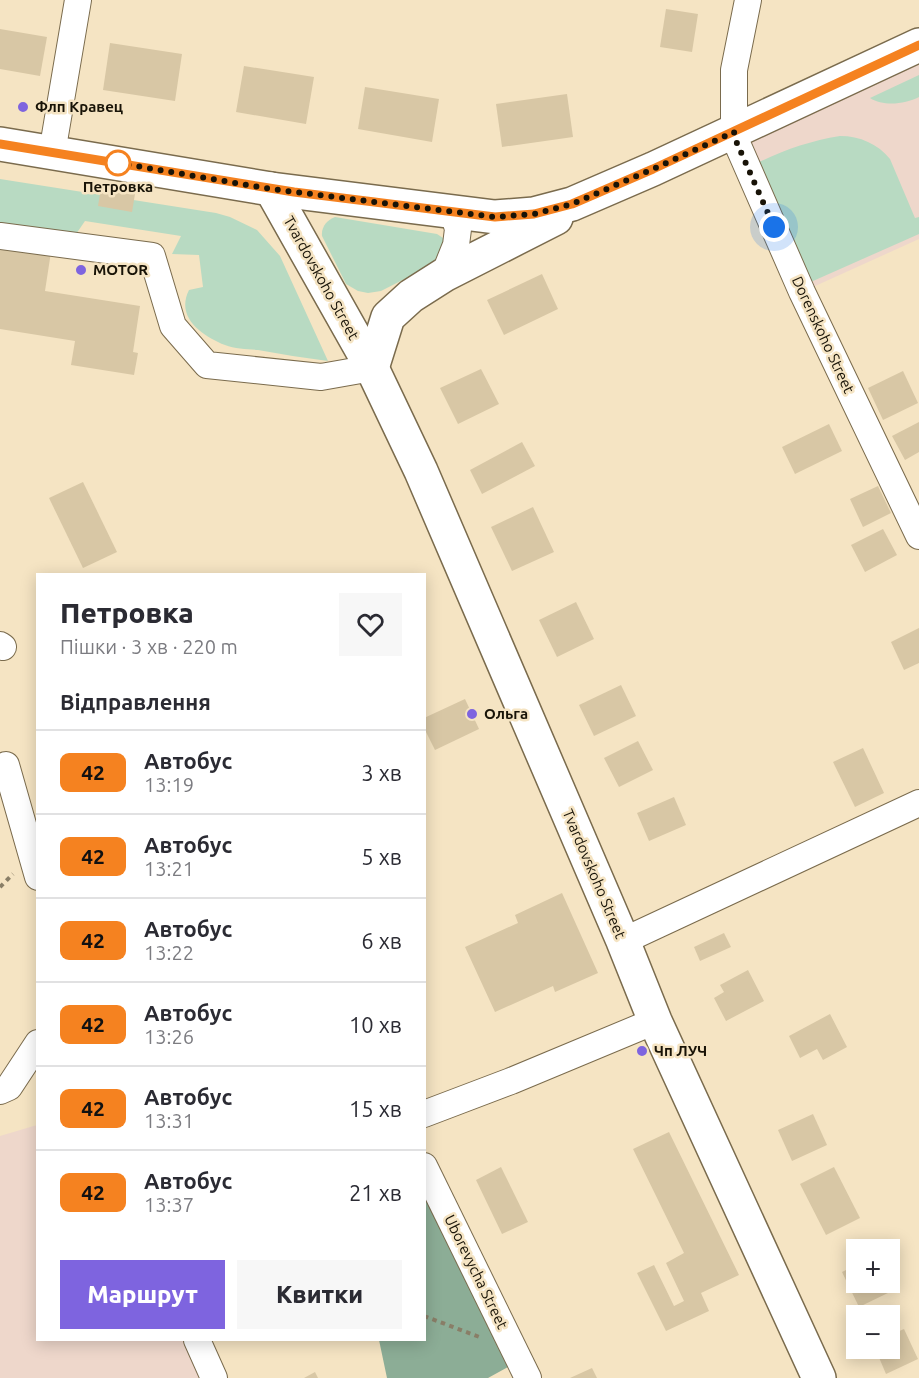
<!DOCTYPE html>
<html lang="uk">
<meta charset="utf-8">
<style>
:root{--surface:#fff;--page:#f7f7f7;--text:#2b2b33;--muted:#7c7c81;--line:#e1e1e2;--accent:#7e64df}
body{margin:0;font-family:Ubuntu,sans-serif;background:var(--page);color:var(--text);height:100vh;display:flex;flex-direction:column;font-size:22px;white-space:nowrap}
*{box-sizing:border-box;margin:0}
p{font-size:20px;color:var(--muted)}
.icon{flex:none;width:33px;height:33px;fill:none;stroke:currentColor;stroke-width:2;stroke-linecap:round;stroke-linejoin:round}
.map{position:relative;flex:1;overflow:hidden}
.sheet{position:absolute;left:36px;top:573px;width:390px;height:768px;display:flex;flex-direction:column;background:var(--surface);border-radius:0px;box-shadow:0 3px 15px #0003}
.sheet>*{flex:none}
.badge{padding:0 12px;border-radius:9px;font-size:21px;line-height:39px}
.controls{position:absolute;left:846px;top:1239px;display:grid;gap:12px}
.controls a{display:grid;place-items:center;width:54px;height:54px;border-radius:0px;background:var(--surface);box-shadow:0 3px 15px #0003;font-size:30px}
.you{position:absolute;width:30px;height:30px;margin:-15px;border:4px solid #fff;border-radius:50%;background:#1a73e8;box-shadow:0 0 0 9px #1a73e833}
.map>.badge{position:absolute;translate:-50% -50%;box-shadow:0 0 0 3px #fff}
h2{padding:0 24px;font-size:22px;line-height:54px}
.round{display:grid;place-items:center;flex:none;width:63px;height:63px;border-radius:0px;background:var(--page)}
.head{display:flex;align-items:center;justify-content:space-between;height:102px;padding:0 24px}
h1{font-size:28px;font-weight:800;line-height:45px}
.action{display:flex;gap:12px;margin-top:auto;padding:12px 24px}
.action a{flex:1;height:69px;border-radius:0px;background:var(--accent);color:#fff;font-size:24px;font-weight:800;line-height:69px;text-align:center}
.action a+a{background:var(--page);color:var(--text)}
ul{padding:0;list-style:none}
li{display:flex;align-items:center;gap:18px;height:84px;padding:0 24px;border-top:2px solid var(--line)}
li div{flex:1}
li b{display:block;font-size:22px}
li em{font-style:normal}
li .badge{min-width:66px;font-weight:700;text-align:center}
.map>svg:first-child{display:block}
.industrial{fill:#eed7cb}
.green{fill:#b8dac2}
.forest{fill:#8cad96}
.building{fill:#d8c7a5}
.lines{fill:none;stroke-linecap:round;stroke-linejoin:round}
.minor-casing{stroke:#7a6b4d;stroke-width:28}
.major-casing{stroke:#7a6b4d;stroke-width:36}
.path{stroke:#897e67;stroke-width:4;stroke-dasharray:4.5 4.5;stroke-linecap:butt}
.minor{stroke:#fff;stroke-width:26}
.major{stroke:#fff;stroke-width:33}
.line-casing{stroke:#fff;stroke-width:14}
.line{stroke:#f58220;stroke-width:9}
.walk{stroke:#181307;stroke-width:6;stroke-dasharray:0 10.8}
.poi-dot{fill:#7e64df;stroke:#f5e4c3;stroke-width:2}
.stop-dot{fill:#fff;stroke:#f58220;stroke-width:3}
.labels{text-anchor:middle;stroke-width:5;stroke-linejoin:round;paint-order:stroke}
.poi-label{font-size:15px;font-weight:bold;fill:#181307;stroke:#f5e4c3;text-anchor:start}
.stop-label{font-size:15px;font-weight:bold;fill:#181307;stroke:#f5e4c3}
.street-label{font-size:15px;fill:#181307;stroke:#f5e4c3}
</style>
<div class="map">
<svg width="919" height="1378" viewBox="0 0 919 1378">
<rect width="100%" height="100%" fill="#f5e4c3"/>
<g class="industrial">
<path d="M919,60v179l-117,53 -66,-151z"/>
<path d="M37,1125l1,215h145l18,38h-201v-242z"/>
</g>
<g class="green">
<path d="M919,75v22c-14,7 -35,10 -49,1z"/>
<path d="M840,136c20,0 38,8 50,23l25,59 4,-1v17l-115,51 -51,-120c28,-14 56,-24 87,-29z"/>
<path d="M0,179l216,34 14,4 27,13 23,26 48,105c-24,-3 -47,-7 -70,-11 -11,-1 -23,-1 -33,-5 -22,-9 -50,-27 -36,-55l14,-3 -4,-32 -27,-1 9,-18 -96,-15 -11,16 -74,-12z"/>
<path d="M335,217l102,17 6,4 3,6 -10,19 -55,28 -13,2 -10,-2 -12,-7 -24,-48c-1,-9 5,-16 13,-19z"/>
</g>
<path class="forest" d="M425,1172l83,195 -20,11h-101l-8,-38h45z"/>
<g class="building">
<path d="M666,9l32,5 -6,38 -32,-5z"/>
<path d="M0,29l47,8 -7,39 -40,-7z"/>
<path d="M110,43l72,11 -7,47 -72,-11z"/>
<path d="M244,66l70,11 -8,47 -70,-12z"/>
<path d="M365,87l74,12 -7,43 -74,-13z"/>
<path d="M567,94l6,43 -71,10 -6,-43z"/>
<path d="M101,188l34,6 -3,18 -34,-6z"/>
<path d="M0,244l51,8 -6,39 95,15 -7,46 5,1 -4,22 -63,-10 4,-24 -75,-12z"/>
<path d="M542,274l16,35 -54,26 -17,-35z"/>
<path d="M481,369l18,35 -41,20 -18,-36z"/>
<path d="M903,371l15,32 -35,17 -15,-32z"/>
<path d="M919,422v30l-14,8 -13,-24z"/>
<path d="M829,424l13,27 -47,23 -13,-27z"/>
<path d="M522,442l13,24 -53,28 -12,-24z"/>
<path d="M83,482l34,70 -34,16 -34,-70z"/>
<path d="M878,486l13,27 -28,14 -13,-28z"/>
<path d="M533,507l21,45 -42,19 -21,-44z"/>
<path d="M883,529l14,26 -32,17 -14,-27z"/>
<path d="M576,602l18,37 -37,18 -18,-37z"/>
<path d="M919,628v35l-15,7 -13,-28z"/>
<path d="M621,685l15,31 -42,20 -15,-31z"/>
<path d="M465,699l14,30 -44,21 -11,-22v-10z"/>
<path d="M638,741l15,29 -34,17 -15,-29z"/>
<path d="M863,748l21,45 -29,14 -22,-45z"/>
<path d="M674,797l12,28 -37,16 -12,-28z"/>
<path d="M562,893l36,80 -43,19 -2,-6 -58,26 -30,-65 53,-24 -3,-8z"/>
<path d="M724,933l7,14 -31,14 -6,-14z"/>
<path d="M748,970l16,31 -38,20 -12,-23 10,-6 -4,-7z"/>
<path d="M830,1014l17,33 -24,13 -6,-11 -17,9 -11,-22z"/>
<path d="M813,1114l14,31 -35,16 -14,-31z"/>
<path d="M669,1132l70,143 -38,18 8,18 -43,20 -29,-58 17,-8 20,41 10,-5 -18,-38 18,-10 -51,-104z"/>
<path d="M501,1167l27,55 -26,12 -26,-54z"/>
<path d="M834,1167l26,51 -34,17 -26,-51z"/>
<path d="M856,1265v17h30l4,10 -31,15 -17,-35z"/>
<path d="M904,1329l14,30 -32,15 -11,-26h15v-13z"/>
<path d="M592,1368l5,10h-27z"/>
<path d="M315,1372l3,6h-14z"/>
</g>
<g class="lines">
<g class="minor-casing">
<g id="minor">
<path d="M748,0l-14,70v62l2,9 66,151 117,244"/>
<path d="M52,153l26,-153"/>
<path d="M0,236l152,20 21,70 34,39 114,12 51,-9"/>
<path d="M444,275l12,-30 2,-16 -5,-17"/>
<path d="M0,645l3,2"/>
<path d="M6,765l32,112"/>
<path d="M623,941l296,-138"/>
<path d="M0,1091l9,-4 29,-44"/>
<path d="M424,1114l87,-33 144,-60"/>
<path d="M424,1166l104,212"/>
<path d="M197,1340l17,38"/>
</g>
</g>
<g class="major-casing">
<g id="major">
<path d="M0,144l271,45 224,28 39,-3 38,-10 81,-35 266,-124"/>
<path d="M271,189l101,179 49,103 202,470 32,80 164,357"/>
<path d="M372,368l16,-51 23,-21 33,-21 112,-57"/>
</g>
</g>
<g class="path">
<path d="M0,887l13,-13"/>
<path d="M424,1316l58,22"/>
</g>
<use href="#minor" class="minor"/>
<use href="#major" class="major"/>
</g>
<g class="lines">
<g class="line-casing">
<path id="line" d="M0,144l294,48 201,25 39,-3 38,-10 81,-35 266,-124"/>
</g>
<use href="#line" class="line"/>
<path class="walk" d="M118,163l153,26 224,28 39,-3 38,-10 81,-35 81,-37 2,9 38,86"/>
</g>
<g class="poi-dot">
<circle cx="23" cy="107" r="6"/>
<circle cx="81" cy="270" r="6"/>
<circle cx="472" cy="714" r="6"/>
<circle cx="642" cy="1051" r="6"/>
</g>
<circle class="stop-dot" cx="118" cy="163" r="12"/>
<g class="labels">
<g class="poi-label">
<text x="35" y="112">Флп Кравец</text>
<text x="93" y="275">MOTOR</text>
<text x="484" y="719">Ольга</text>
<text x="654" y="1056">Чп ЛУЧ</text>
</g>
<g class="stop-label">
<text x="118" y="192">Петровка</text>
</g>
<g class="street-label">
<text transform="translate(321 278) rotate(61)" y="5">Tvardovskoho Street</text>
<text transform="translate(823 335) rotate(65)" y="5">Dorenskoho Street</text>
<text transform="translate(594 874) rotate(67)" y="5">Tvardovskoho Street</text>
<text transform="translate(476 1272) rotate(64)" y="5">Uborevycha Street</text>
</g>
</g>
</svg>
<div class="controls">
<a>+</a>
<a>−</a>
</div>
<div class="you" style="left:774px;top:227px"></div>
<section class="sheet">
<div class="head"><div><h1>Петровка</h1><p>Пішки · 3 хв · 220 m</p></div><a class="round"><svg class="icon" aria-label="heart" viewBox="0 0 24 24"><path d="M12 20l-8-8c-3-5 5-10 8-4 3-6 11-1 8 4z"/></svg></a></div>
<h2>Відправлення</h2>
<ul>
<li><span class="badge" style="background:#f58220;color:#111">42</span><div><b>Автобус</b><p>13:19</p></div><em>3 хв</em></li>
<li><span class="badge" style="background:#f58220;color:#111">42</span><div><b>Автобус</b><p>13:21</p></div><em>5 хв</em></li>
<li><span class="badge" style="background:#f58220;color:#111">42</span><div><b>Автобус</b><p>13:22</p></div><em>6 хв</em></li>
<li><span class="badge" style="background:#f58220;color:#111">42</span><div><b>Автобус</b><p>13:26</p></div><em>10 хв</em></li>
<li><span class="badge" style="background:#f58220;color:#111">42</span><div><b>Автобус</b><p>13:31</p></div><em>15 хв</em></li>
<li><span class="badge" style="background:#f58220;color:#111">42</span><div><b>Автобус</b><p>13:37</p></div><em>21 хв</em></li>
</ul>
<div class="action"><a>Маршрут</a><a>Квитки</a></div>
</section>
</div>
